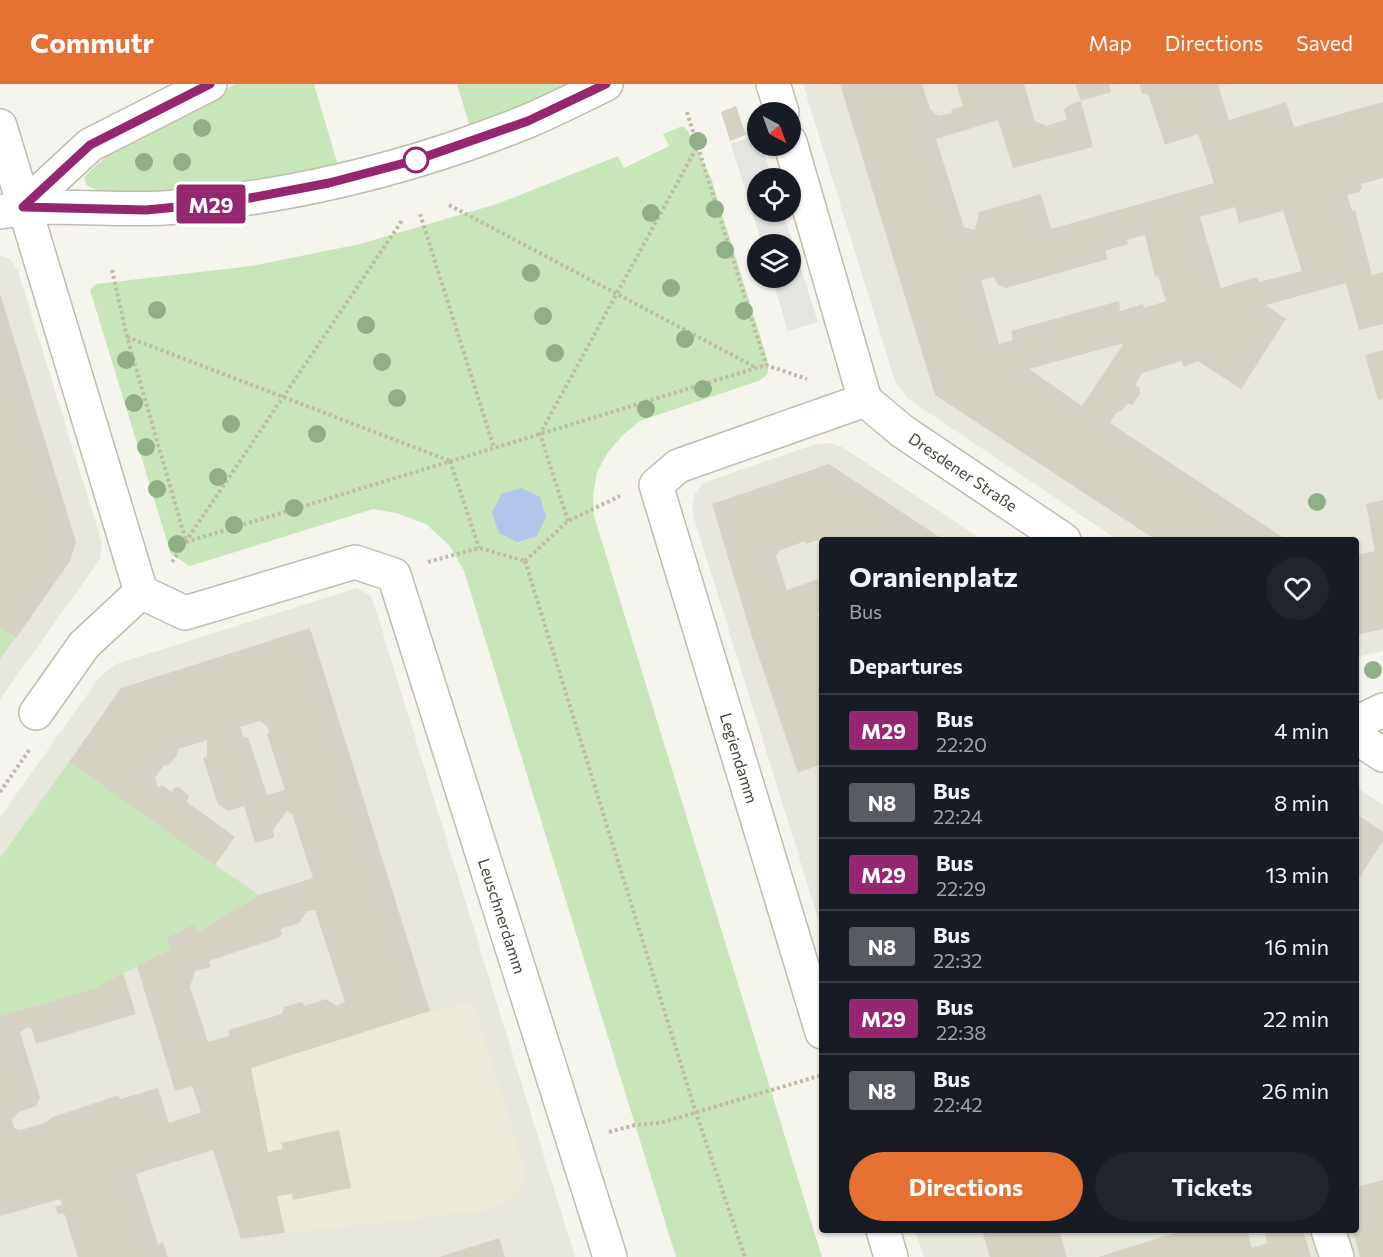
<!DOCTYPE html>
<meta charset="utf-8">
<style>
:root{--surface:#171b24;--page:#20242c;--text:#f1f3f6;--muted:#9ea1a6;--line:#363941;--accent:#e57233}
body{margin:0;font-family:Commissioner,sans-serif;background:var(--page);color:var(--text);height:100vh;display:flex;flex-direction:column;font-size:22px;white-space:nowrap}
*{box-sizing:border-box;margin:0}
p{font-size:20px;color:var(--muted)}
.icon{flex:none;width:33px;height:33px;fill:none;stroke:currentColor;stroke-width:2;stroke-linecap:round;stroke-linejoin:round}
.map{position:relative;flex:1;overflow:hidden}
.sheet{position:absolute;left:819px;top:453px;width:540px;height:696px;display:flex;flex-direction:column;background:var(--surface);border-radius:6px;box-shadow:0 2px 4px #0004}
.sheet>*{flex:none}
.badge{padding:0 12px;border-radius:4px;font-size:21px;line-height:39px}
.needle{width:39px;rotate:139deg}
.controls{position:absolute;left:747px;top:18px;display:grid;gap:12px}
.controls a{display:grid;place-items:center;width:54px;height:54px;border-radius:50%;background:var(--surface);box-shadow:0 2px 4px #0004;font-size:30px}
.map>.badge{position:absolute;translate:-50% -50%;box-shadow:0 0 0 3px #fff}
h2{padding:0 30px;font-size:22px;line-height:54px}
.round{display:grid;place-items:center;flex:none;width:63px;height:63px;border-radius:32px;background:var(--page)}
.head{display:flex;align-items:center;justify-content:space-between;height:102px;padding:0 30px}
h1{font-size:28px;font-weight:700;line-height:45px}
.button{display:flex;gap:12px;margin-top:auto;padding:12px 30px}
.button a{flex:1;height:69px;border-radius:36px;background:var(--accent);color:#fff;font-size:24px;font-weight:700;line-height:69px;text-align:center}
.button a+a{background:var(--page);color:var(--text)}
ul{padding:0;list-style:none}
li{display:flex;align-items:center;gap:18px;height:72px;padding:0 30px;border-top:2px solid var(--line)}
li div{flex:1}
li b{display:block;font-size:22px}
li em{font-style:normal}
li .badge{min-width:66px;font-weight:700;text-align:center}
header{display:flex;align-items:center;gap:36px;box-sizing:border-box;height:84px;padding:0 30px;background:var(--accent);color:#fff}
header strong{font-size:28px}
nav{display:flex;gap:33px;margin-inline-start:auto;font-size:21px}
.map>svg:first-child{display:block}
.residential{fill:#e8e7db}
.education{fill:#ecebd8}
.green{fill:#c9e5ba}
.parking{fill:#e4e4e0}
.water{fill:#b0c7eb}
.building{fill:#d6d2c3;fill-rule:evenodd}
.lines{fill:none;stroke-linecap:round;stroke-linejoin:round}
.minor-casing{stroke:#c0bdb0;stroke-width:36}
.path{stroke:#c0bca3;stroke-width:4;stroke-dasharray:3 3;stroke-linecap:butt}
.minor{stroke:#fff;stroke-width:33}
.tree{fill:#90af86}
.line-casing{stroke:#fff;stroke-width:14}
.line{stroke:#95276e;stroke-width:9}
.stop-dot{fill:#fff;stroke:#95276e;stroke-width:3}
.labels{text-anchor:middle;stroke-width:4.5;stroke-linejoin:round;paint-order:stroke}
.street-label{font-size:16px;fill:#49463b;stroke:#fff}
</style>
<header>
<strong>Commutr</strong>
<nav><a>Map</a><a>Directions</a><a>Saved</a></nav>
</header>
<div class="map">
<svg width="1383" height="1173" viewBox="0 0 1383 1173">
<rect width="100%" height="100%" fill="#f5f4ed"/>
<g class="residential">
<path d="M803,0h580v567l-27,6v-117h-238l-211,-142 -12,-17z"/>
<path d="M0,171l10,4 8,12 84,272 -2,16 -100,140z"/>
<path d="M829,359l13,4 141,93h-161v391l-128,-413 -2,-12 3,-12 8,-10 11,-5 102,-35z"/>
<path d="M357,504l14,8 3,8 201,653h-575v-440l99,-139 17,-14z"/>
<path d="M1356,703l27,18v452h-459l-9,-27h441z"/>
</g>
<path class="education" d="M473,918l53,171 -10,22 -28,15 -247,29 -28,-89 -29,-32v-1l17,-5 -9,-26 238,-75z"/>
<g class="green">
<path d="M236,0h78l25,85c-40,5 -230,40 -253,15l-2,-6 2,-3 25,-23 93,-53z"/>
<path d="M457,0h127l-113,46z"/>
<path d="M680,43h4l4,4 23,47 56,180c2,11 3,18 -9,23l-118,40 -16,13 -16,18 -11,20 -4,23 1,21 228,741h-146l-212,-686 -14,-25 -24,-22 -30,-11 -23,-4 -183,57 -19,-12 -81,-264 6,-6 155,-18 109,-22 137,-40 121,-48 6,12 45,-22 -6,-12z"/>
<path d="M0,543l15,11 -15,21z"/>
<path d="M69,678l190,133 -61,37 -4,-8 -28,14 5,11 -78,40 -93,27v-158z"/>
</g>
<path class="parking" d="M757,47l1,15h4l10,32h-14v34h25l35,110 -30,9 -16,-53h18v-34h-28l-31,-100 21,-7 -1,-5z"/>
<path class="water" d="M521,404l19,9 6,20 -9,19 -20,6 -18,-9 -7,-20 9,-19z"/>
<g class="building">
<path d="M840,0h82l8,25 8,7 14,-3 -1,-3 12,-4 -7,-22h68l11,37 12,5 20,-7 -3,-9 5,-5 12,-4 12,46 -80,21 -15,-48 -62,19 28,88 11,3 4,-18 62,-18 10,35 163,-46 -16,-49 -33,11 -17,-51h-6l-3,-10h79l11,36 57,-18 8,25 89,-25v76l-22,6 1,4 -3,4 -12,3 5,16 3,-1 17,65 11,-3v52l-24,6 -13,-47 -80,22 20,14 -45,70 -43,-28 -14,6 -3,-6 -39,12 -7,12 5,3v6l-8,11 -4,-2 -6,8 -5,1 -7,11 177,117h-131l-221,-145zM1235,123l4,16 44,-12 19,60 -43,11 -2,-5 -36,11 -21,-71zM1145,151l10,42 3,-1 8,25 -22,7 -1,-4 -23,7 -1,-10 -108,30 2,9 -14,4 -18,-64 13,-3 3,7 9,4 102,-29 -3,-8 23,-7 -1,-4zM1124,259l-42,63 -53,-37z"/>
<path d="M1075,0h34l2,8 -30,9z"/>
<path d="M736,22l10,29 -16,6 -9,-29z"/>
<path d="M0,209l76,249 -6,19 -54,77 -16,-11z"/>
<path d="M1383,266v49l-5,1 -13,-45z"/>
<path d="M829,380l115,76h-122v3l-5,-3 -10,4 -2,-3 -26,10 -3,5 11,34 31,-11 4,14v17l-5,2 5,15v137l-24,9 -47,-139 -39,-130z"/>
<path d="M1383,416v129l-27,6v-80l19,-4 -9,-47z"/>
<path d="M310,544l120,383 -179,57 17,84 15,-3 -2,-6 58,-13 12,58 -58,12 -1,-6 -15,2 8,37 -44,6 -28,-89 -77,24 22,70 5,-1 5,14h-90l-14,-44 -6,1 -3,-8 7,-1 -2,-6 -60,17v-200l93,-27 30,-16 13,41 -100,30 -4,-14 -4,-3 -8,5 20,65 -4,9 -17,6 -7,7 2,9 7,2 24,-7 8,-6 66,-22 1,4 38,-11 11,35 32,-11 -9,-26 -17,5 -38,-125 34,-17 -5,-11 28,-14 4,8 61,-37 54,-17 -21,-64 -5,-3 -14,19 1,8 -19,5 -11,-37 -16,5 -10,-7 -15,-46 4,-2v-16l-29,9 -1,6 -7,9 -7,2 -8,12 3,10 4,-3 10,7 2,-4 5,-1 10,9 -2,6 48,35 -20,28 -146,-103 52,-74zM260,637l7,5 2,6 -2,2 18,56 -18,5 -19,-58 -4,1 -4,-11zM315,826l30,92 -9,4 -10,-7 -21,7 -4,-4 -17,5 -2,7 -54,16 2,6 -22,6 -18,-55 5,-16 16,-4 -2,-6 69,-23 4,-4 -1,-5 18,-6 8,-12z"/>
<path d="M1356,730l27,18v9l-27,42z"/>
<path d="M1383,1096v77h-23l-7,-27h3v-43z"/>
<path d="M982,1146h77l8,27h-77z"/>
<path d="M1185,1146h62l5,18 15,-5 -3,-13h39l8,27h-213z"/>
<path d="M499,1154l6,19h-66z"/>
</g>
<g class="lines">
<g class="minor-casing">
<g id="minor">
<path d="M773,0l9,28"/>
<path d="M0,42l141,466 44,21 170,-51 39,13 216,682"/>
<path d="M790,58l75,258"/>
<path d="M23,123l67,-62 120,-61"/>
<path d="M0,128c58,-11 118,1 177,-5 119,-11 240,-41 351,-86 26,-11 52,-24 78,-37"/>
<path d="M865,316l37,31 162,109"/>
<path d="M36,629l48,-68 57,-53"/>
<path d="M1356,639l27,-13"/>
<path d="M1356,653l27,18"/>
<path d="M822,948l-166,-547 22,-19 187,-66"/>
<path d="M883,1146l8,27"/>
<path d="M1328,1146l9,27"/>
</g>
</g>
<g class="path">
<path d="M687,28l79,253"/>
<path d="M449,121l306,162"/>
<path d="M420,130l74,234"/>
<path d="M112,186l15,67 59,204"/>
<path d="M127,253l323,124"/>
<path d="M450,377l29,87"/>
<path d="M568,437l-28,-87 158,-289"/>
<path d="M186,458l580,-177 41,14"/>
<path d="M525,477l171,552 49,144"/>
<path d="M525,477l43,-40 52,-25"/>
<path d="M172,478l231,-343"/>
<path d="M428,478l51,-14 46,13"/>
<path d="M0,708l30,-43"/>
<path d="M609,1048l26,-7 25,-2 162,-48"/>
</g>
<use href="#minor" class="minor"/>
</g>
<g class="tree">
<circle cx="202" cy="44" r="9"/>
<circle cx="698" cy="57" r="9"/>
<circle cx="144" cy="78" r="9"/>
<circle cx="182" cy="78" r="9"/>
<circle cx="715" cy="125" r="9"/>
<circle cx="651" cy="129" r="9"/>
<circle cx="725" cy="166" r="9"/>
<circle cx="531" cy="189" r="9"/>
<circle cx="671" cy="204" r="9"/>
<circle cx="157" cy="226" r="9"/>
<circle cx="744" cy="227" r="9"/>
<circle cx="543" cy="232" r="9"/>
<circle cx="366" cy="241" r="9"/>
<circle cx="685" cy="255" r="9"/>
<circle cx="555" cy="269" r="9"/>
<circle cx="126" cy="276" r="9"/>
<circle cx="382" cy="278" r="9"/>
<circle cx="703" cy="305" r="9"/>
<circle cx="397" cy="314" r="9"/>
<circle cx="134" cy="319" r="9"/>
<circle cx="646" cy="325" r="9"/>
<circle cx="231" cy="340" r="9"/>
<circle cx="317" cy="350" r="9"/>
<circle cx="146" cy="363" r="9"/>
<circle cx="218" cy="393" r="9"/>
<circle cx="157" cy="405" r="9"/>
<circle cx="1317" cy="418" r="9"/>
<circle cx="294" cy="424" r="9"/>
<circle cx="234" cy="441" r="9"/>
<circle cx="177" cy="460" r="9"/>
<circle cx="1373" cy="586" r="9"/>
</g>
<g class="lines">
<g class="line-casing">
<path id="line" d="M210,0l-120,61 -67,62 123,3 83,-8 100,-19 87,-23 112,-39 78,-37"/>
</g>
<use href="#line" class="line"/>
</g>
<circle class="stop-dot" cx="416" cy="76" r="12"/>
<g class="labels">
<g class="street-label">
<text transform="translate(963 388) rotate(34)" y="6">Dresdener Straße</text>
<text transform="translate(739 674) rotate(73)" y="6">Legiendamm</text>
<text transform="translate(502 832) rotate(72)" y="6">Leuschnerdamm</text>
</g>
</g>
</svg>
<div class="controls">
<a><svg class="needle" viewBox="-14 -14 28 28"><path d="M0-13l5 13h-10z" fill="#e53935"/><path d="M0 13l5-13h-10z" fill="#9ea1a6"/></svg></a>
<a><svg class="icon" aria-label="locate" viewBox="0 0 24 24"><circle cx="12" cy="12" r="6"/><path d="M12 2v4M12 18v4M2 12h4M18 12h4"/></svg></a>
<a><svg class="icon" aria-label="layers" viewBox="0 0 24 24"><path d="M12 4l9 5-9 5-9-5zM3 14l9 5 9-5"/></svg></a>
</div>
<b class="badge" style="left:211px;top:120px;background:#95276e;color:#fff">M29</b>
<section class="sheet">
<div class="head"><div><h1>Oranienplatz</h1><p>Bus</p></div><a class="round"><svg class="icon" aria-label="heart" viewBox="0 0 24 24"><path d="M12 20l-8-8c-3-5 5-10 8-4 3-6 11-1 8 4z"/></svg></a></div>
<h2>Departures</h2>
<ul>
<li><span class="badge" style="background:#95276e;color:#fff">M29</span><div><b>Bus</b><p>22:20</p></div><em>4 min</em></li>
<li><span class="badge" style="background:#595b62;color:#fff">N8</span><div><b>Bus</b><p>22:24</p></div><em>8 min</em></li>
<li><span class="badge" style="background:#95276e;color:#fff">M29</span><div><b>Bus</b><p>22:29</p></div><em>13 min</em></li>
<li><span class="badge" style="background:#595b62;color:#fff">N8</span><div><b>Bus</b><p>22:32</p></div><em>16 min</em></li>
<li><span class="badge" style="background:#95276e;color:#fff">M29</span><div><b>Bus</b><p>22:38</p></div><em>22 min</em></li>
<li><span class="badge" style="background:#595b62;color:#fff">N8</span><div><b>Bus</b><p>22:42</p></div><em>26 min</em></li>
</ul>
<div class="button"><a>Directions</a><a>Tickets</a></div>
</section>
</div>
